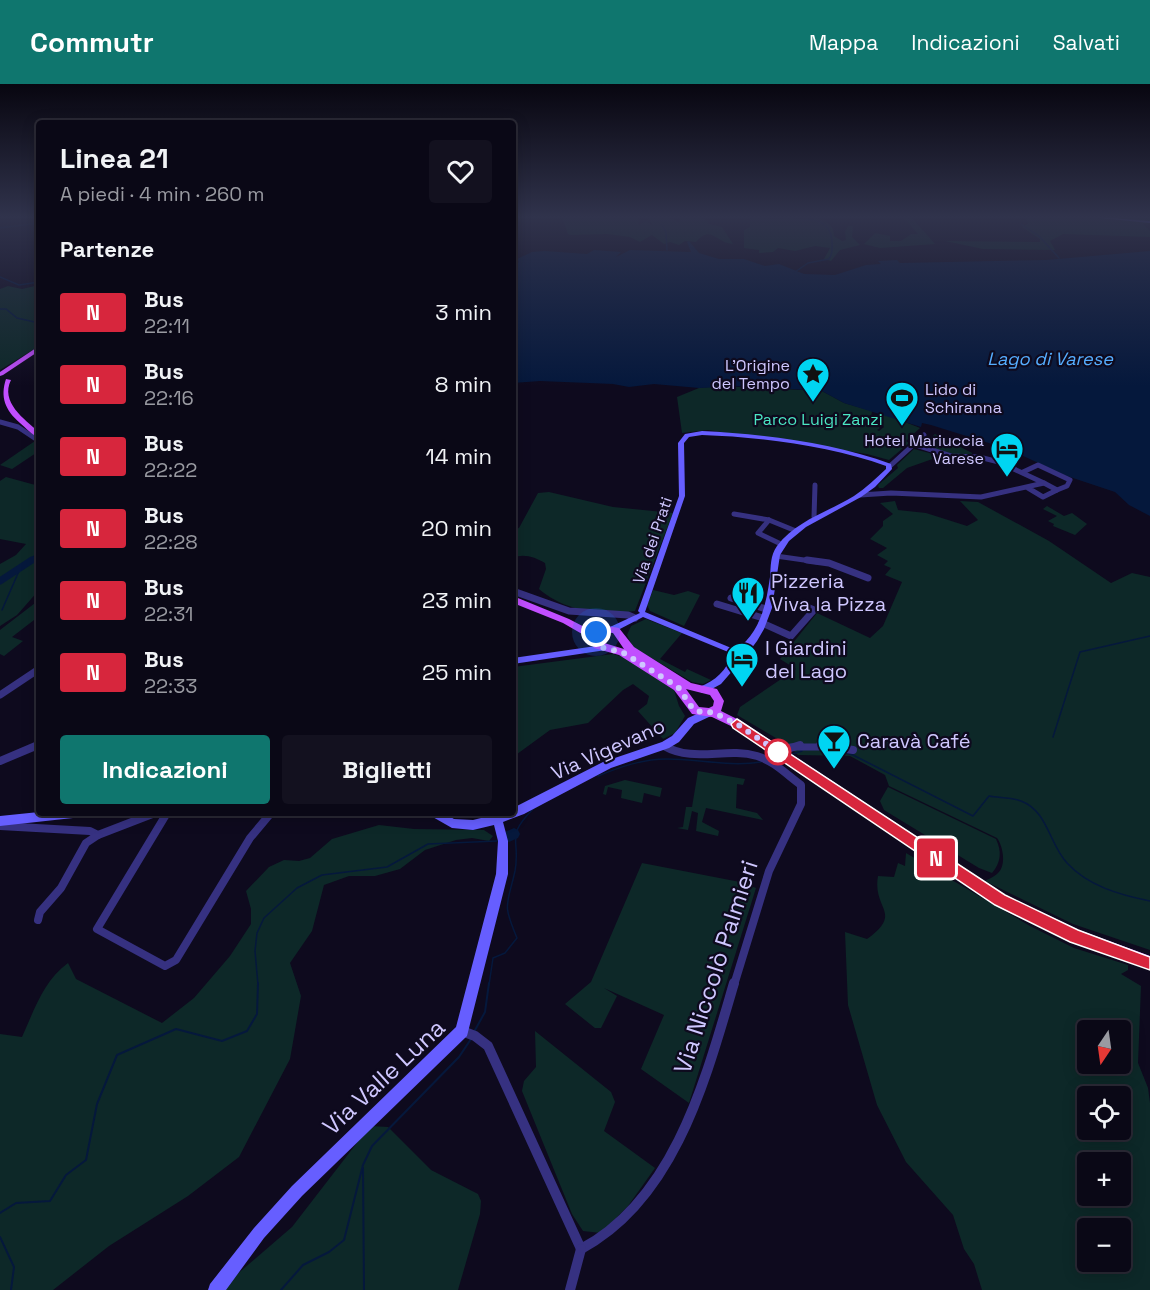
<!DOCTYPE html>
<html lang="it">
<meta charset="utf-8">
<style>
:root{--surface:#0a0816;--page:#13111f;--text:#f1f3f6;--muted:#999aa1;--line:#2a2935;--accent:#0f766e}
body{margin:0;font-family:"Space Grotesk",sans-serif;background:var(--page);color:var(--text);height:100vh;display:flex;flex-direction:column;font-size:22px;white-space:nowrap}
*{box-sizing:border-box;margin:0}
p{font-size:20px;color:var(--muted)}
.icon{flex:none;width:33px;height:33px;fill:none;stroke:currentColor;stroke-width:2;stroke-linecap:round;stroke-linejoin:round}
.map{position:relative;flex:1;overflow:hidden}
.details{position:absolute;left:36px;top:36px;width:480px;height:696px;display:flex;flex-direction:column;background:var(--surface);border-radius:6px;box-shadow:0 3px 15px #0003,0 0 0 2px var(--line)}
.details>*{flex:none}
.badge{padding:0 12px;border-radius:4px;font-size:21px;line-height:39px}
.needle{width:39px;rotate:193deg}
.tools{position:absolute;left:1077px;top:936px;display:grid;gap:12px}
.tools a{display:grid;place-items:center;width:54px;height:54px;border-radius:6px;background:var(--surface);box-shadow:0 3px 15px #0003,0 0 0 2px var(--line);font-size:30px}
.you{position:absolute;width:30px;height:30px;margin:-15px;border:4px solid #fff;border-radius:50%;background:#1a73e8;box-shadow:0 0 0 9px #1a73e833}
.map>.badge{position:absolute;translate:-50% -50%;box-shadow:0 0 0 3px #fff}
h2{padding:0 24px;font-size:22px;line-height:54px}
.round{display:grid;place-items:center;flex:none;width:63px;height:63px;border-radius:6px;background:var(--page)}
.summary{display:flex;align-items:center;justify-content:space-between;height:102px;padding:0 24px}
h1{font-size:28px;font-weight:800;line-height:45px}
.action{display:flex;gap:12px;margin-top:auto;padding:12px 24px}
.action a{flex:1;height:69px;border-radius:6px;background:var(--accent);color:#fff;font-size:24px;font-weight:800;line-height:69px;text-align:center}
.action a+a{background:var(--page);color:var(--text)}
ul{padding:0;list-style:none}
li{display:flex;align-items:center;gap:18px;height:72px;padding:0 24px}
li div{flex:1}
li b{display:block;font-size:22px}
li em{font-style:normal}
li .badge{min-width:66px;font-weight:700;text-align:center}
header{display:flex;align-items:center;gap:36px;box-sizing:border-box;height:84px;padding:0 30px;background:var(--accent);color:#fff}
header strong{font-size:28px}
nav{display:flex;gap:33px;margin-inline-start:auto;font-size:21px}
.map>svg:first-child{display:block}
.green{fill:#0d2828;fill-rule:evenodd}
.water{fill:#05183c}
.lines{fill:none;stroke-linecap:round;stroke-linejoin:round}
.stream-far1{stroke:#05183c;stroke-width:1.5}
.stream{stroke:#05183c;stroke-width:2}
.canal-far1{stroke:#05183c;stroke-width:5}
.canal{stroke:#05183c;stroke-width:7}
.river{fill:#05183c;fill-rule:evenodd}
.street-far3{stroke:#363181;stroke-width:5}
.street-far2{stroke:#363181;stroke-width:7}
.street-far1{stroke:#363181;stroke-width:8}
.street{stroke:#363181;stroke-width:10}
.secondary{fill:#665eff;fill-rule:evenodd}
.primary{fill:#c14eff;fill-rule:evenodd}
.line{fill:#d7263d;stroke:#fff;stroke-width:1.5}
.walk{stroke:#cfc7ff;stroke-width:6;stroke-dasharray:0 10.8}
.stop-dot{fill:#fff;stroke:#d7263d;stroke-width:3}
.labels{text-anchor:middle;stroke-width:4.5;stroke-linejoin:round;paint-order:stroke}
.far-poi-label{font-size:16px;fill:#cfc7ff;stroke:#0e0a1e;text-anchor:end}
.far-park-label{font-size:16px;fill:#4be7c4;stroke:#0e0a1e}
.far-street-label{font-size:16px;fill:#cfc7ff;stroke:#0e0a1e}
.far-water-label{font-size:18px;font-style:italic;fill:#55adff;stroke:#0e0a1e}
.poi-label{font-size:20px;fill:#cfc7ff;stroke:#0e0a1e;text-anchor:start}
.street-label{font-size:20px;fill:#cfc7ff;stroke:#0e0a1e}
.near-street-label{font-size:24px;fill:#cfc7ff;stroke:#0e0a1e}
</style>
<header>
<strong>Commutr</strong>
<nav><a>Mappa</a><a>Indicazioni</a><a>Salvati</a></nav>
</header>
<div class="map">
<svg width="1150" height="1206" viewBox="0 0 1150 1206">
<rect width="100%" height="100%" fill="#0e0a1e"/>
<g class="green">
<path d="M562,133h76l1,8 7,-4 7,5 -5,-9h22l7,5 4,-1 -3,-4h25l6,7 13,3 11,17c-18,-1 -21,-20 -37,-2l-11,-1 -6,4 -9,-3 -6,2 -12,-9 -12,7 -10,-5 -23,-3 -36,1 -3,-1z"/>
<path d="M750,133l32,2 1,-2c18,0 51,-4 51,19l8,5 4,-1 -1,-8 3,-6h5l-1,11 8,8 -20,5 -9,11 -7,-2 6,-11 -15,-2 -20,5 -17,-3 -5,4 -14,1v-3l-15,-2v-18l6,-3z"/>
<path d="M898,133h13l24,27 -55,4 -16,-4 11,-11 15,3v5h11l10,-7h7l-12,-14z"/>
<path d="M1026,133h124v6l-7,1 7,7v6l-87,-3 -13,7 5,9 -72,-1 -38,-8 95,1v-3l-18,-12 6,-3z"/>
<path d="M39,201v61l-39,24v-81l8,-3 14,3z"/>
<path d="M719,302l103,5 22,12 28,8 -1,7 9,10 -3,2 2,1 5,-4 -7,-8 3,-7 40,16 -14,13 3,2 -20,17 -22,-6 -159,-24 -26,3 -5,-36 22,-9z"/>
<path d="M935,350l37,19v3h-12l-44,-12 3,-4 6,2z"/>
<path d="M35,357l4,3v7l-27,18 -12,-4z"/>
<path d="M914,365l27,7 -34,12 -24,20h-4l-1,-3 20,-17 -1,-3z"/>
<path d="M6,393l33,9v104l-22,25 -17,11v-62l16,-9 10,-11 -26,-5v-58z"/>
<path d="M549,408l64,15 60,6 -38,98c-35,4 -69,1 -96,-22l7,-20 -1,-6c-10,-6 -22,-10 -32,-5v-29l6,-1 19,-35z"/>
<path d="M895,417l3,9 28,3 41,13 11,-6 -18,-19 18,1 71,39 62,42 21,-10 18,4v373l-77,-26 -88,-43c3,-2 9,-4 12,-7 10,-8 6,-28 0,-36l-108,-52 -4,-11 -35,-19 -52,-1 -12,-11 -49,-29 3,-8 56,-38 -16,-10 37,-46 53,25 13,-12 19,-44 -17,-7 6,-7 -7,-3 4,-4 -11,-6 10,-7 -17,-9 13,-13v-5l10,-7 -13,-11z"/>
<path d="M1047,422l17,10 8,-3 15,11 -12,11 -22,-9 1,-2 -6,-3 9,-5 -14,-7z"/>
<path d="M653,506l21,5 14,-4 12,4 -16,31 -34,-15 -3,-6z"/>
<path d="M39,516v21l-5,-1 -22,17 11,4 -19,15 -4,-2v-24z"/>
<path d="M646,535l36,14 -22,26 25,13 2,-3 24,11 -8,4 -11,-2 -59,-35 -6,-12 4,-9z"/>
<path d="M613,570l10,3 51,33 5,16 6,10 -10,17 -12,6 -25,-28 9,-7 2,-8 -16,-12 -10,6 -35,33 -38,7 -37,27v-90z"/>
<path d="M698,687l47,8 -2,6 -6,-1 -1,24 21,5 6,7 -57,-12 -4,14 17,9 -1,5 -22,-5 2,-18 -6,-2 -4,19 -11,-2 6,-1 3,-20h6z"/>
<path d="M625,696l37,8 -2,9 -16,-4 -2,10 -21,-5 1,-8 -14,-3 -2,8 -3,-1 2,-8z"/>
<path d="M888,703l108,52c6,13 5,23 -4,34l-13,-5 -95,-58 -4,-9z"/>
<path d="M379,741l35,4 70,1 9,6 -4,5 -17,-3 -16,2 -31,10 -25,19 -25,7h-26l-25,9 -12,46 -22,32 11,33 -11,63 -51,98 -51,39 -79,50 -56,44h-53v-256l22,3c12,-26 21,-56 46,-74l8,16 86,44 32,-25 36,-42 21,-32v-15l-5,-18 23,-24 15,-7 15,1 11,-3 22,-19z"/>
<path d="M906,769l124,73 44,22 54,17v5l-7,4 20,12 -3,77 10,25 2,15v187h-168l-8,-26 -10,-15 -11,-34 -47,-53 -29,-57 -29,-100 -3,-73 22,7c37,-27 5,-29 11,-63l16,1 4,-14 7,3zM1088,946h32v34h-32zM1088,1012h32v34h-32zM1088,1078h32v34h-32zM1088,1144h32v34h-32z"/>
<path d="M642,779l98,19 16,6 -67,215 -48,-34 23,-54 -60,-27 13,8 -16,32h-6l-30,-24 26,-22z"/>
<path d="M535,947l76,61 4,10 -11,29 51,37 -27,38 -27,27 -18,-2 -11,-17 -50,-123 2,-10 12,-14z"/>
<path d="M370,1042l18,1 43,43 47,24 3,7 -1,13 -22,76h-235l12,-14 57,-49z"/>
</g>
<path class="water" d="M689,157l10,12 20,6h25l21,7 14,-2 25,10 31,1 31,-10 15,-1 -3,-3 19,-1 3,3 146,-3 104,-9v265l-21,-11 -14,-13 -48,-16 -59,-27 -77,-24 -9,-2 -1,4 -77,-24 -22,-12 -75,-5 -48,2 -45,-4 -25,3 -16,-3 -73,-3 -27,2v-118l6,-3 -2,-3 15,-7 13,-1 42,3 7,-4 27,2 -5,5 14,-7 61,2 -4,-10z"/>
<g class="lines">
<g class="stream-far1">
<path d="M791,133c20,3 38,0 41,23 0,8 1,13 -3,19l-21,4 -13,9"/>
<path d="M1021,140l18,12 20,22"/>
<path d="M662,141l4,7 1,18"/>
<path d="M0,144l39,-5"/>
<path d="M0,193l19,8 20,-3"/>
<path d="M0,225h6l11,9 22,5"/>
<path d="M2,526l17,-39"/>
<path d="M1053,653l27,-85 70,-16"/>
<path d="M842,668l11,3 120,61 16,-20c10,2 22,1 32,5 27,10 28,43 46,62 21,23 53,32 83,38"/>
<path d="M789,671l13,-4"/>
<path d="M598,692c22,-9 44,-17 69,-17 31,0 62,8 94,3"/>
<path d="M258,901l-3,-34 2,-18 7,-15 33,-30 25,-13 65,-8 41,-23 69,-3"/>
<path d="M489,901l4,-27 12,-5 12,-15c-15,-36 -10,-31 -2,-67 6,-33 -11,-33 19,-63"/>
</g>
<g class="stream">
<path d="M474,948l11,-20 4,-29"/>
<path d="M363,1084l1,122"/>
<path d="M0,1129l16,-10 34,-2 16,-26 20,-15 11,-56 20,-49 59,-26 46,12 25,-10 10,-17 1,-31"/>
<path d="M0,1153l14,30 -3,23"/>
<path d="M281,1206l22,-25 26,-13 15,-12 19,-75 9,-19 87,-89 12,-18"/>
</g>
<path class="canal-far1" d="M30,478l9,-8"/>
<path class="canal" d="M0,497l32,-21"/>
<path class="river" d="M514,744l4,2 2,4 -2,4 -9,4 -4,-2 -2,-4 2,-4z"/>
<g class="street-far3">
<path d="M0,338l18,5 21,14"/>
<path d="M913,360l38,12 28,1 20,5 45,21"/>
<path d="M890,382l34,-31"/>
<path d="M1023,388l15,-7 32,15 -3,6 -10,4"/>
<path d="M860,411l31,-2 90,4 63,-14 13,7 -14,7 -15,-9"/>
<path d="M734,430l35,6 27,11"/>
<path d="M814,433l1,-32"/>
<path d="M769,436l-11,13 25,12"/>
<path d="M776,472l42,6"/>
</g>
<g class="street-far2">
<path d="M807,476l22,3 39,15"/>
<path d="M513,507l56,20 59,4 7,3"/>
<path d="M731,514l35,11"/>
<path d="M717,520l46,14"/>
<path d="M762,539l29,13 23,-26 -7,-3"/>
<path d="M0,611l39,-26"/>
<path d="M34,663l5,-2"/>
<path d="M790,663h45"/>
</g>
<g class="street-far1">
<path d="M820,661l33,5"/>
<path d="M664,662c30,17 62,1 93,10 17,5 30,19 44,29v19l-32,67 -35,114"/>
<path d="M778,668l22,-7"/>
<path d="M0,677l38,-16"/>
<path d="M167,729l-70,116 68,37 11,-6 74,-122 21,-25"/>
<path d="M0,742l90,5 8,4 57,-22"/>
<path d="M38,836l2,-8 21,-24 25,-45 12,-8"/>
</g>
<g class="street">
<path d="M462,947l13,5 13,10 93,203"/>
<path d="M581,1165c94,-50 125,-171 153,-266"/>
<path d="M570,1206l11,-41"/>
</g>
<g class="secondary">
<path d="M1098,133l52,4v2l-50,-5z"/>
<path d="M702,347c61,3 132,12 189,33l1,5 -17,18 -14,10 -55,30 -17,14 -9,14 -8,53 -8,21 -7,12 -6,8 -11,6 -6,14 -13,15 -11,6 -8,3 -3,-2 -2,-2 2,-2c17,-6 27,-17 34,-33l-90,-37 -27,14 -3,1 -4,-3 1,-2 30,-14 -2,-2 41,-115 -1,-53 7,-9zM702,351c59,2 128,11 184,31v3c-10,9 -20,19 -32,27 -26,16 -57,24 -77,50 -7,10 -6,20 -7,31 -4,29 -10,55 -34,73l-91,-38 40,-116 -1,-53 5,-6z"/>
<path d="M603,561l3,1 1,2 -1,2 -93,14v-6z"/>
<path d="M708,625l3,1 2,3 -2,3 -17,8 -15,18 -10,6 -58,20 -87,46 -21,8 5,19v33l-41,162 -165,160 -38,42 -38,52h-18l2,-6 44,-56 38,-42 164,-159 40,-153 2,-33 -4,-16 -21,5 -21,-2 -21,-12 -1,-3h14l10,6 19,1 28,-7h12v-5l90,-46 59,-20 10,-6 16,-18z"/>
<path d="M39,728l39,1 -1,3 -4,2 -73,8v-10z"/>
</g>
<g class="primary">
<path d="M39,262v5l-36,24 -3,1v-4z"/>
<path d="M6,295l5,1c-11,22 13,39 28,52v6c-7,-3 -13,-10 -19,-15 -15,-13 -20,-26 -14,-44z"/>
<path d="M513,512l56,23 23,12 9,-6 18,3 15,19 57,36 26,6 7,12 -3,10 20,10 264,174 74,35 71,26v14l-79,-29 -76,-36 -262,-178 -21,-10 -20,-3 -18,-24 -55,-35 -25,-7 -5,-10 -26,-15 -50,-20zM603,548l10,1 11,16 -23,-7 -3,-5zM686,605l24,6 4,6 -1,5 -4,2 -10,-1z"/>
</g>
</g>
<linearGradient id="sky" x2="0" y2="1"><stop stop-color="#080610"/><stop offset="0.44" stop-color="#30334c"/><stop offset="1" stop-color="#30334c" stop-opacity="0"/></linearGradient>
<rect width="1150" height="302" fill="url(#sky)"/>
<path class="line" d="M737,635l268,176 73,35 72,27v13l-80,-28 -75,-37 -262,-177 -2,-4z"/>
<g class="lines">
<path class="walk" d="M596,548l-3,6 7,9 22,5 56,35 15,22 11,4 8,-1 25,12 41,28"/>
</g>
<defs>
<g id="sight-pin" transform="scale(1.725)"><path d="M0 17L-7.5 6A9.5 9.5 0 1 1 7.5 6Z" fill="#00d5f2" stroke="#0e0a1e"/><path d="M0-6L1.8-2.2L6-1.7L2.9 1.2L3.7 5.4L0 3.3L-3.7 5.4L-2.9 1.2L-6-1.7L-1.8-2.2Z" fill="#111"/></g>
<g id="stadium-pin" transform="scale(1.725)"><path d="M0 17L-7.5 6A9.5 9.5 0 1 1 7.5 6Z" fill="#00d5f2" stroke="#0e0a1e"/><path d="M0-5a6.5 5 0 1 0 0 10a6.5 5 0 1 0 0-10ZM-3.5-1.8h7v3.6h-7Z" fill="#111"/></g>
<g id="hotel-pin" transform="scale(1.725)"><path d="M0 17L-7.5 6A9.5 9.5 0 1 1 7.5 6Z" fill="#00d5f2" stroke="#0e0a1e"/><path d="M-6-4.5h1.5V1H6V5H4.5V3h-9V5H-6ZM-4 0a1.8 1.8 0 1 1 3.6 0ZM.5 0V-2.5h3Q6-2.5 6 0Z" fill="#111"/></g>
<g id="restaurant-pin" transform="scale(1.725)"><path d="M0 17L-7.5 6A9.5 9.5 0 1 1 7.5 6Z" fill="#00d5f2" stroke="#0e0a1e"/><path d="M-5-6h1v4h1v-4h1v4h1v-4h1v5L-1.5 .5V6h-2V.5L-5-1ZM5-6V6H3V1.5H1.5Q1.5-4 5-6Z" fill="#111"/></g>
<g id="bar-pin" transform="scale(1.725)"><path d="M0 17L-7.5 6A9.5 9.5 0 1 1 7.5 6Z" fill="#00d5f2" stroke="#0e0a1e"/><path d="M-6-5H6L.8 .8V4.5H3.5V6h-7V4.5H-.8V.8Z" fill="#111"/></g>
</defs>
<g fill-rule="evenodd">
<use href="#sight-pin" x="813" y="290"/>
<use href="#stadium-pin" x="902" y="314"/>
<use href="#hotel-pin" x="1007" y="365"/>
<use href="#restaurant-pin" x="748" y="509"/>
<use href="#hotel-pin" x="742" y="575"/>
<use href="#bar-pin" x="834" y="657"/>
</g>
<circle class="stop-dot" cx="778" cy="668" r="12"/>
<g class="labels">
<g class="far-poi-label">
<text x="790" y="287">L'Origine<tspan x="790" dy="18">del Tempo</tspan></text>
<text x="925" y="311" text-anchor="start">Lido di<tspan x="925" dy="18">Schiranna</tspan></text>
<text x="984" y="362">Hotel Mariuccia<tspan x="984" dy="18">Varese</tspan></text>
</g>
<g class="far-park-label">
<text x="818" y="341">Parco Luigi Zanzi</text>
</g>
<g class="far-street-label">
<text transform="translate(652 456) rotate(-71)" y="6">Via dei Prati</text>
</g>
<g class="far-water-label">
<text x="1050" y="281">Lago di Varese</text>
</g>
<g class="poi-label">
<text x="771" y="504">Pizzeria<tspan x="771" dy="23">Viva la Pizza</tspan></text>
<text x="765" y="571">I Giardini<tspan x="765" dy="23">del Lago</tspan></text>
<text x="857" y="664">Caravà Café</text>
</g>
<g class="street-label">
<text transform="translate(608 665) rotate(-24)" y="7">Via Vigevano</text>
</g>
<g class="near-street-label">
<text transform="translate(716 883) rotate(-72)" y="8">Via Niccolò Palmieri</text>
<text transform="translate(384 993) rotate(-43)" y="8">Via Valle Luna</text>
</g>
</g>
</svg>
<div class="tools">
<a><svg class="needle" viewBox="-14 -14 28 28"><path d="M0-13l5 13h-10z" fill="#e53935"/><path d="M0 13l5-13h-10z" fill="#999aa1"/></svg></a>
<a><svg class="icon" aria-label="locate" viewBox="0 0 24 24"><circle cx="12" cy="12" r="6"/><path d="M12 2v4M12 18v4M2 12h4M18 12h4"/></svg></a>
<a>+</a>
<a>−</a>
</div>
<div class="you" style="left:596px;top:548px"></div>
<b class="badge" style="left:936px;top:774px;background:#d7263d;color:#fff">N</b>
<section class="details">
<div class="summary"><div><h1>Linea 21</h1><p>A piedi · 4 min · 260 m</p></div><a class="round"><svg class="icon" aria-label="heart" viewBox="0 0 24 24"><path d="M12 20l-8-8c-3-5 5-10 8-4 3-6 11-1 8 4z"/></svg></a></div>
<h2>Partenze</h2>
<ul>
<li><span class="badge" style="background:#d7263d;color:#fff">N</span><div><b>Bus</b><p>22:11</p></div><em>3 min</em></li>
<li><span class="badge" style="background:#d7263d;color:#fff">N</span><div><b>Bus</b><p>22:16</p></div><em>8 min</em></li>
<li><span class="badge" style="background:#d7263d;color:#fff">N</span><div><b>Bus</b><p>22:22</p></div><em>14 min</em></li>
<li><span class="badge" style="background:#d7263d;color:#fff">N</span><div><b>Bus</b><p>22:28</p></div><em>20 min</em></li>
<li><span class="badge" style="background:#d7263d;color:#fff">N</span><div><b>Bus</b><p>22:31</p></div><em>23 min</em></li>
<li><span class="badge" style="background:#d7263d;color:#fff">N</span><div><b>Bus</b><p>22:33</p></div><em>25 min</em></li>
</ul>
<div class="action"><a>Indicazioni</a><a>Biglietti</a></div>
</section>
</div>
